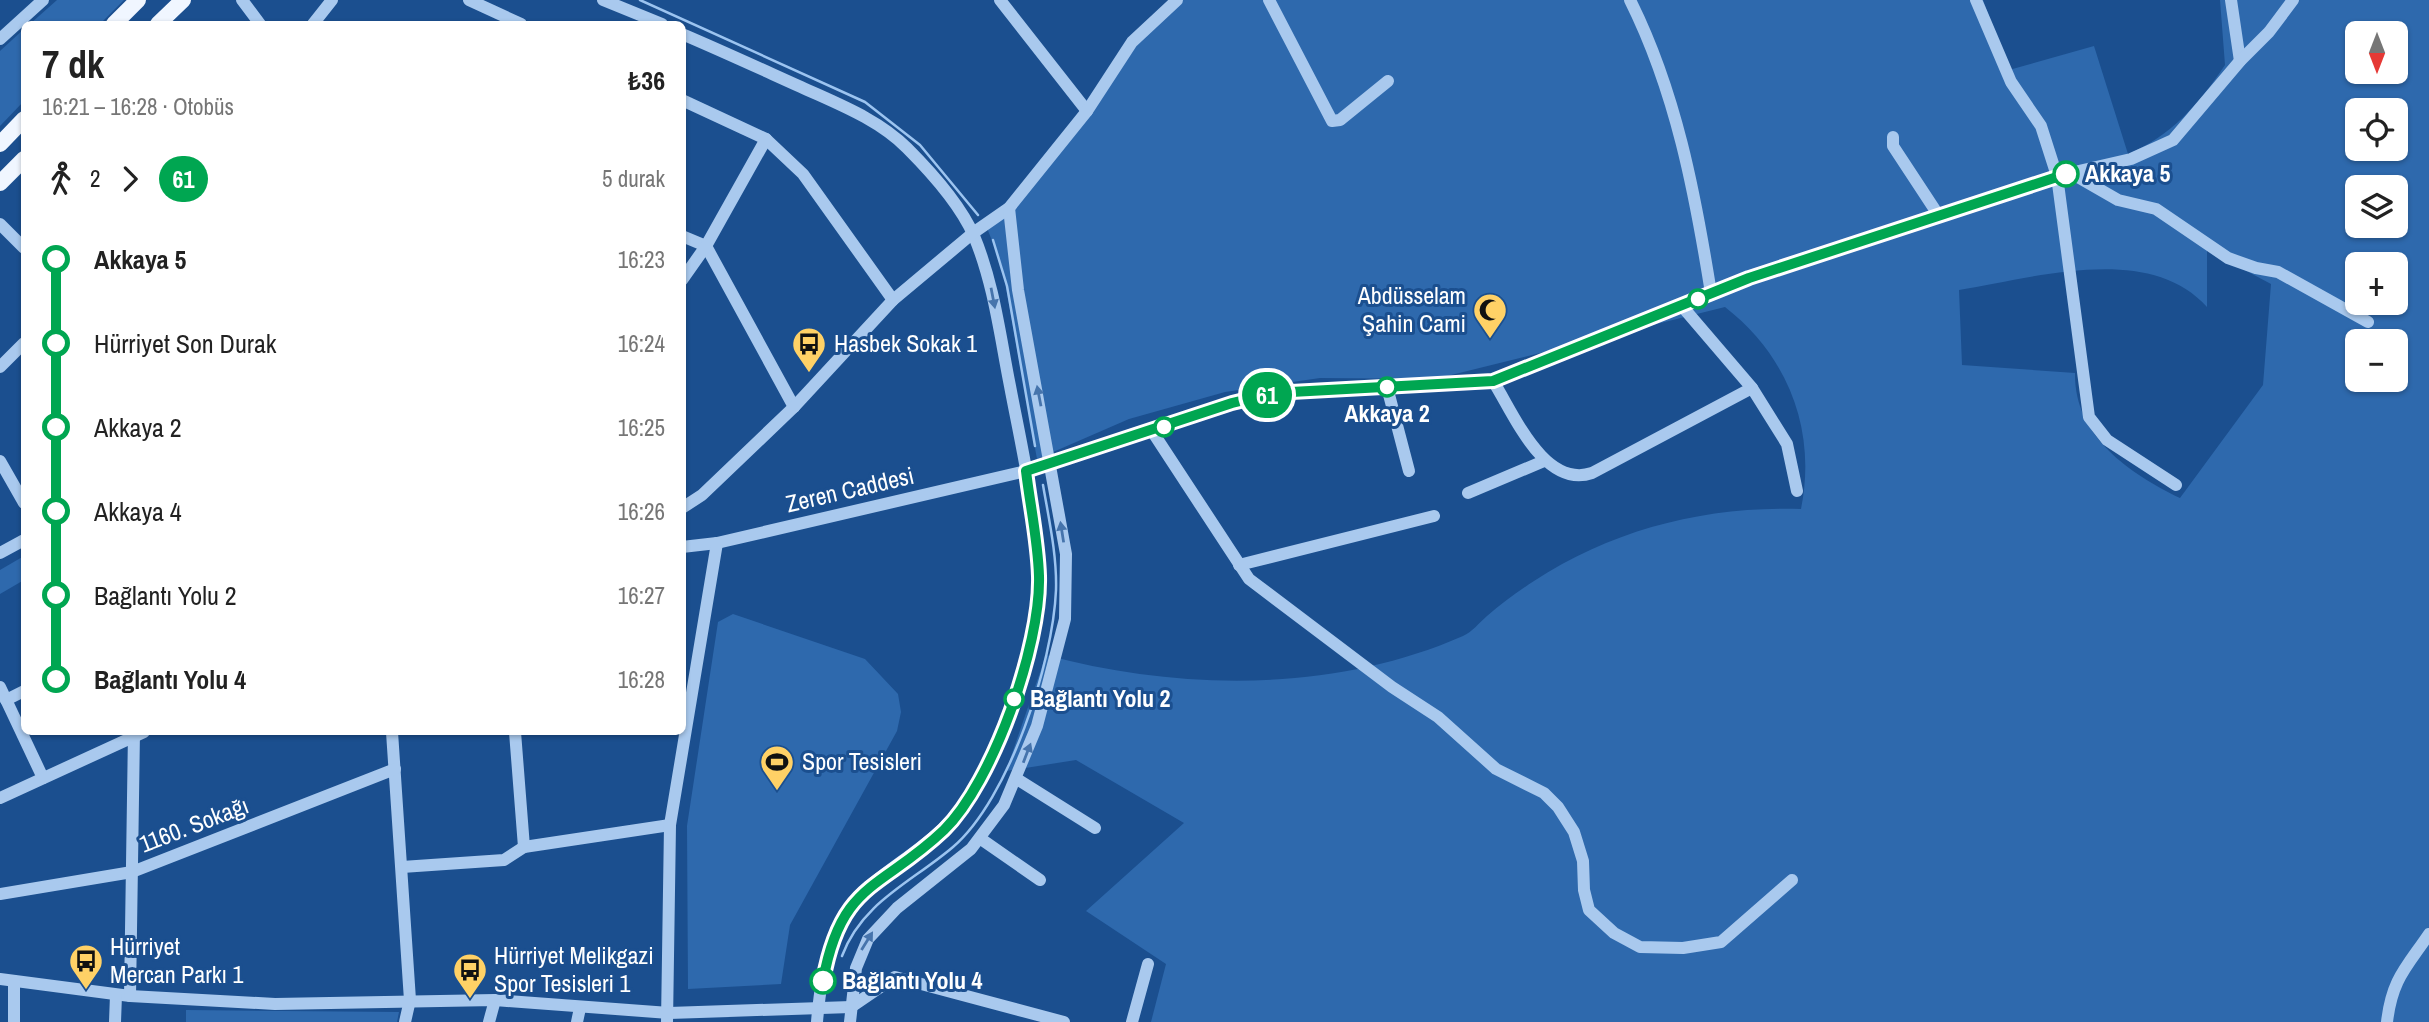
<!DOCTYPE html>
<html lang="tr">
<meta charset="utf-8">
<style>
:root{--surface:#fff;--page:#f2f2f2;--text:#222;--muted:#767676}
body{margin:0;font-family:"Archivo Narrow",sans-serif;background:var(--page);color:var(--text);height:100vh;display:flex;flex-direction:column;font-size:26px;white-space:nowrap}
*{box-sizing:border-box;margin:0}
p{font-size:23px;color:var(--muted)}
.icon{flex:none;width:38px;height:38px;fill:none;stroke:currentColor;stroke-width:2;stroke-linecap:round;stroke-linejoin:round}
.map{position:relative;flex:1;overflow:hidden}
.details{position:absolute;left:21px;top:21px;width:665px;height:714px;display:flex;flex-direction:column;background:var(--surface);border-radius:10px;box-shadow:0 2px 5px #0004}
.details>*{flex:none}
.badge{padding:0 14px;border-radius:23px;font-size:24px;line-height:46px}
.needle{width:46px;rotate:180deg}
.tools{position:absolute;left:2345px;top:21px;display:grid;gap:14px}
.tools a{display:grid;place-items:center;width:63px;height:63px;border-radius:10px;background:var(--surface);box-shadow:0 2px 5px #0004;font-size:35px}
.map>.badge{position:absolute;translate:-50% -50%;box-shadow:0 0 0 4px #fff}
.legs{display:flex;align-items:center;gap:10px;height:77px;padding:0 21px;font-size:23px}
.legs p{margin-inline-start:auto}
.overview{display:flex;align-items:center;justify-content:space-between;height:119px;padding:0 21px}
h1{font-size:38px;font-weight:700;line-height:52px}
ul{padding:0 21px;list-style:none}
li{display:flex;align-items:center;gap:24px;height:84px;font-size:26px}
li i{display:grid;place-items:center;width:10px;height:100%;margin:0 9px;background:currentColor}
li i::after{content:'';width:18px;height:18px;margin:-9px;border:5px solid;border-radius:50%;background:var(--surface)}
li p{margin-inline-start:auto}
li:first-child i{background:linear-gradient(#0000 50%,currentColor 0)}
li:last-child i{background:linear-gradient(currentColor 50%,#0000 0)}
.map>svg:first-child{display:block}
.green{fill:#2e69ad;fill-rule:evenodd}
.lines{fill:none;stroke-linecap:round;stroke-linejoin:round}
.stream{stroke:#9cc4f0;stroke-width:2.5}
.minor{stroke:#a9c9ee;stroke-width:12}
.major{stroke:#f0f6ff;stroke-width:16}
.oneway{fill:#4674ac}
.line-1-casing{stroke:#fff;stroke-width:16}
.line-1{stroke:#00a651;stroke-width:10}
.stop-1-dot{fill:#fff;stroke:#00a651;stroke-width:3.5}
.labels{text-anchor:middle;stroke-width:6;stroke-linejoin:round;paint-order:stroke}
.stop-label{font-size:24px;font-weight:bold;fill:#fff;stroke:#1b4f8f;text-anchor:start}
.poi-label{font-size:24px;fill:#fff;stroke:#1b4f8f;text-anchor:start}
.street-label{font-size:24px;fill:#fff;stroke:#1b4f8f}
</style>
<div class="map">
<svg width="2429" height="1022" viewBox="0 0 2429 1022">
<rect width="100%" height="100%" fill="#1b4f8f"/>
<g class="green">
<path d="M57,0h67l-24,24h-70z"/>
<path d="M1174,0h809l26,70 85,-24 34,108c43,-18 71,-50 97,-89l-5,-65h209v1022h-1278l15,-58 -80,-53 98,-88 -108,-63 -70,11 40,-116c134,36 287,38 417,-19 9,-4 16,-13 24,-20 15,-13 30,-24 47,-35 80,-52 171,-75 267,-72 16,-79 -13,-153 -76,-202l-290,72 -115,-1 -95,14 -96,27 -92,40 -35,-193 -15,-38zM2357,33h39v39h-39zM2357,110h39v39h-39zM2357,187h39v39h-39zM2207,250l64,34 -8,101 -83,113c-51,-25 -106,-62 -105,-125l-113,-8 -3,-75c75,-12 190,-48 248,17zM2357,264h39v39h-39zM2357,341h39v39h-39z"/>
<path d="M24,29v72l-24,25v-75z"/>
<path d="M24,556v24l-24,14v-24z"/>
<path d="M733,614l132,45 33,35 3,18 -4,19 -107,194 -9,59 -93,5 -1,-163 31,-204z"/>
<path d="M186,1010l213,2 -2,10h-211z"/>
</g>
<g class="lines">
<g class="stream">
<path d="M640,0l225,102 55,43 58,70"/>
<path d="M993,240l14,46 28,160"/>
<path d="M842,956c20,-54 70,-74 111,-109 56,-48 100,-184 103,-257 1,-35 -7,-70 -13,-105"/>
</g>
<g class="minor">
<path d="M242,0l18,24"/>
<path d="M469,0l52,24"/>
<path d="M603,0l59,24"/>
<path d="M1000,0l87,111"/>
<path d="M1269,0l63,121 8,-1 48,-39"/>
<path d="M1630,0c46,92 65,193 81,293"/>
<path d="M1976,0l35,82 30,44 16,50 32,241 18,23 69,45"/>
<path d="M2231,0l9,61"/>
<path d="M313,24l19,-24"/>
<path d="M682,34c40,17 79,35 119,53 37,17 77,32 106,61 25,25 53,56 67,88 20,48 26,100 36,150 12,64 36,164 26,227 -10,62 -33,124 -64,179 -23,41 -63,62 -99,91 -42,32 -52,89 -56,139"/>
<path d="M0,39l43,-39"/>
<path d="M682,100l84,39 37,35 90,126"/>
<path d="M1893,137v9l46,70"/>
<path d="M2071,173l47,27 38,9 72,49 28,10 22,4 90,50"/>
<path d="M0,224l24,24"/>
<path d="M682,236l24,10 88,161"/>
<path d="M682,280l24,-34 60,-107"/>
<path d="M0,367l24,-24"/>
<path d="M1493,381c21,33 51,108 99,92l160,-85 -71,-83"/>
<path d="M1387,387l22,84"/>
<path d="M1752,388l35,56 10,47"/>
<path d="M1152,431l97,148 143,108 46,30 58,52 48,24 14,14 16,25 9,29 1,29 5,20 25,23 26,14 43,1 38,-6 71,-62"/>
<path d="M0,461l24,42"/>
<path d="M1468,493l76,-32"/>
<path d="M682,508l20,-13 92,-88 99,-107 80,-67 36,-25 78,-97 45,-69 45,-42"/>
<path d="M682,547l35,-4 309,-72 206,-68 41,-10 220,-12 256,-103 308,-102 74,-17 42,-19 67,-79 29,-29 24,-32"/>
<path d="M0,553l24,-13"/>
<path d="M1239,565l195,-49"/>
<path d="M0,687l43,91"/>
<path d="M6,700l18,-9"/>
<path d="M392,732l18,268 -5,22"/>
<path d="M515,732l9,115"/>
<path d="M1017,779l78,49"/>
<path d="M0,798l144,-66"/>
<path d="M981,839l59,41"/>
<path d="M402,867l102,-7 20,-13 146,-22"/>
<path d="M0,894l132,-22 263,-103"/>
<path d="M0,979l130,17 145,8 220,-4 174,13 182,-6"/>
<path d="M130,996l4,-264"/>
<path d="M851,1007l44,-30 169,45"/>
<path d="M14,1022v-41"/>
<path d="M115,1022l1,-27"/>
<path d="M489,1022l6,-22"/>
<path d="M577,1022l3,-14"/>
<path d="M667,1022l3,-197 47,-282"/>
<path d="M850,1022l6,-54 12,-29 29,-31 74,-59 33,-44 33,-79 28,-107 1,-65 -48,-264 -9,-82"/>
<path d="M1132,1022l16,-58"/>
<path d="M2387,1022c5,-43 19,-54 42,-88"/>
</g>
<g class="major">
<path d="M114,24l24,-24"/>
<path d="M158,24l25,-24"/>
<path d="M0,144l24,-25"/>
<path d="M0,183l24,-24"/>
</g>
</g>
<defs><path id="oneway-solid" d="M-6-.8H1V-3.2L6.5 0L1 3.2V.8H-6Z" transform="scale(1.75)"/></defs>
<g class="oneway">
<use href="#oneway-solid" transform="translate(993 298) rotate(79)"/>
<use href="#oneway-solid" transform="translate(1039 396) rotate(-101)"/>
<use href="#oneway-solid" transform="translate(1062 532) rotate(-99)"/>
<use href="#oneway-solid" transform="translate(1027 753) rotate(-69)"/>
<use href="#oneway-solid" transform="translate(867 941) rotate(-58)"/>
</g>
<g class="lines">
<g class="line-1-casing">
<path id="line-1" d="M823,981c18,-100 58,-91 121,-151 49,-48 97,-185 95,-254 -1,-35 -9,-71 -13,-105l206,-68 41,-10 220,-12 256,-103 317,-104"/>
</g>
<use href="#line-1" class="line-1"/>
</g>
<defs>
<g id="mosque-pin" transform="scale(1.75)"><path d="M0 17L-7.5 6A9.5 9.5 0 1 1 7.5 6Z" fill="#ffd166" stroke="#1b4f8f"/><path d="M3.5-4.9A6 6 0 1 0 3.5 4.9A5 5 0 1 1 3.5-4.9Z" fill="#111"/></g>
<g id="bus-pin" transform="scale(1.75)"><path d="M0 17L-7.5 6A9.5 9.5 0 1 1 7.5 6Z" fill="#ffd166" stroke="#1b4f8f"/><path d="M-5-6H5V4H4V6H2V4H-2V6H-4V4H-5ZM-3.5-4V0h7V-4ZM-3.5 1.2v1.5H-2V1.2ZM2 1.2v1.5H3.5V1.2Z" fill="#111"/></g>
<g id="stadium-pin" transform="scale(1.75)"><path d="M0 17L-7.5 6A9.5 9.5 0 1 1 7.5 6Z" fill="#ffd166" stroke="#1b4f8f"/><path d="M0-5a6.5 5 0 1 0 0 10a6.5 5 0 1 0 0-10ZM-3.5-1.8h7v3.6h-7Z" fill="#111"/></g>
</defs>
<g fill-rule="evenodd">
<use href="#mosque-pin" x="1490" y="310"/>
<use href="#bus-pin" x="809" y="344"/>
<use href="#stadium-pin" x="777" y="762"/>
<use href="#bus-pin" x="86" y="961"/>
<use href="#bus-pin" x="470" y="970"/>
</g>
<g class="stop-1-dot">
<circle cx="2066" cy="174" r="12"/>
<circle cx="1698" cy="299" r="9"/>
<circle cx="1387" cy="387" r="9"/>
<circle cx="1164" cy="427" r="9"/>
<circle cx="1014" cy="699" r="9"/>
<circle cx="823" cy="981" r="12"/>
</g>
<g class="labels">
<g class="stop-label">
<text x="2085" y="182">Akkaya 5</text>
<text x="1387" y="422" text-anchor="middle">Akkaya 2</text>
<text x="1030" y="707">Bağlantı Yolu 2</text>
<text x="842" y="989">Bağlantı Yolu 4</text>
</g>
<g class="poi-label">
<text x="1466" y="304" text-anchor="end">Abdüsselam<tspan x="1466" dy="28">Şahin Cami</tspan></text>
<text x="834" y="352">Hasbek Sokak 1</text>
<text x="802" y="770">Spor Tesisleri</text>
<text x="110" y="955">Hürriyet<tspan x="110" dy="28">Mercan Parkı 1</tspan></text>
<text x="494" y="964">Hürriyet Melikgazi<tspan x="494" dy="28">Spor Tesisleri 1</tspan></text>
</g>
<g class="street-label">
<text transform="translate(850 490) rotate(-13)" y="8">Zeren Caddesi</text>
<text transform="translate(194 825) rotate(-21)" y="8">1160. Sokağı</text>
</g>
</g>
</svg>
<div class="tools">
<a><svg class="needle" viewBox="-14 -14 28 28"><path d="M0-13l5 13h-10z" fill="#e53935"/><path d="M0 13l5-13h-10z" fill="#767676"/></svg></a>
<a><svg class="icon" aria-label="locate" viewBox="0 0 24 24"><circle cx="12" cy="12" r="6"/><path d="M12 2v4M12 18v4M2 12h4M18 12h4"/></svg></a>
<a><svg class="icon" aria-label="layers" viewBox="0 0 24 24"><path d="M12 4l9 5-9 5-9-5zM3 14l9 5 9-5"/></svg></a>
<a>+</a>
<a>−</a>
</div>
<b class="badge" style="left:1267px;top:395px;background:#00a651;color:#fff">61</b>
<section class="details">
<div class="overview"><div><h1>7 dk</h1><p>16:21 – 16:28 · Otobüs</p></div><b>₺36</b></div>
<div class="legs"><svg class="icon" aria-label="walk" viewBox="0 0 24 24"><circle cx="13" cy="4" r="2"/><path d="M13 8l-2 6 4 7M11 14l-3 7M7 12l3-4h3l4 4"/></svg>2<svg class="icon" aria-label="forward" viewBox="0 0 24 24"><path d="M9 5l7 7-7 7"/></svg><b class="badge" style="background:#00a651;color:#fff">61</b><p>5 durak</p></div>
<ul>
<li><i style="color:#00a651"></i><b>Akkaya 5</b><p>16:23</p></li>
<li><i style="color:#00a651"></i><span>Hürriyet Son Durak</span><p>16:24</p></li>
<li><i style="color:#00a651"></i><span>Akkaya 2</span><p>16:25</p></li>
<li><i style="color:#00a651"></i><span>Akkaya 4</span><p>16:26</p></li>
<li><i style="color:#00a651"></i><span>Bağlantı Yolu 2</span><p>16:27</p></li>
<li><i style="color:#00a651"></i><b>Bağlantı Yolu 4</b><p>16:28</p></li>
</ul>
</section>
</div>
